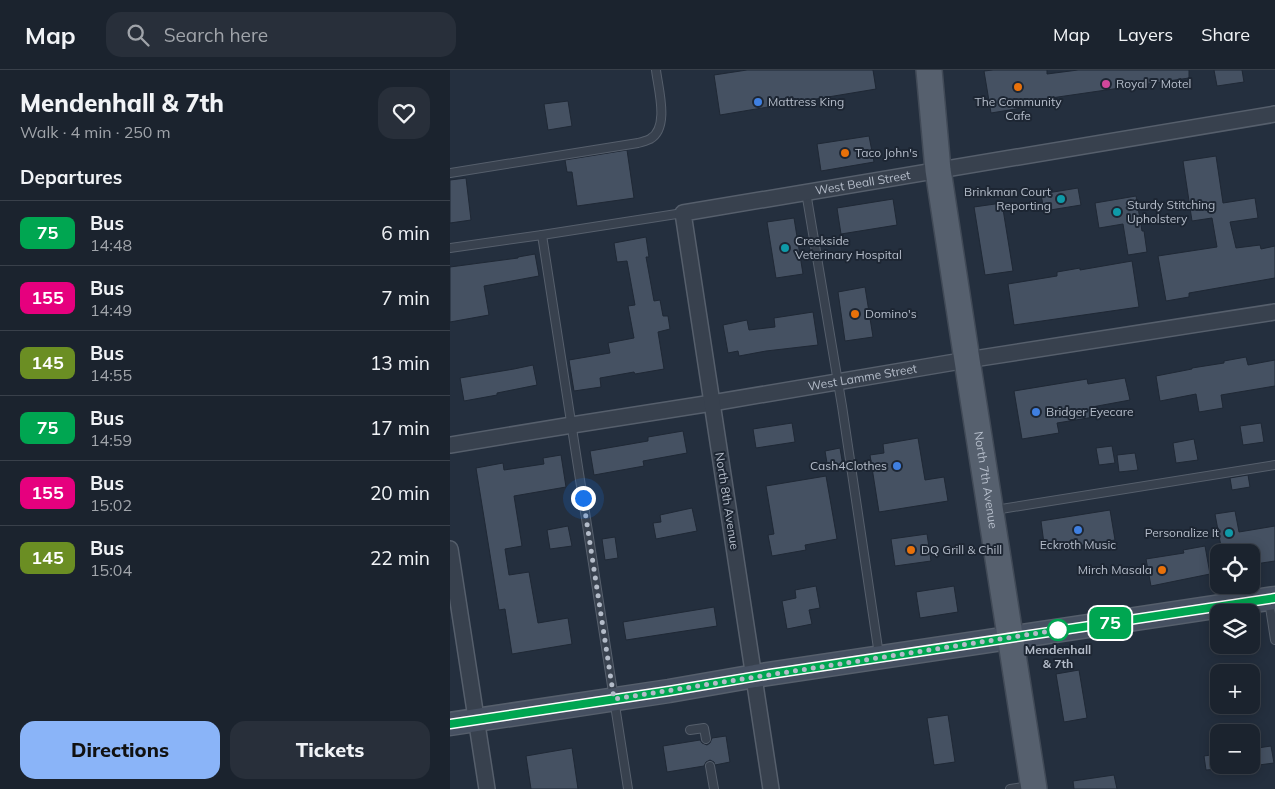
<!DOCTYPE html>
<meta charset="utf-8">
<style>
:root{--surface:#1b232e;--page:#282f3a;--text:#f1f3f6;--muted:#a0a4aa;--line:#39404a;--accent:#8ab4f8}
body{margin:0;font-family:Mulish,sans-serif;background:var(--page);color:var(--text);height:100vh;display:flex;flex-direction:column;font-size:19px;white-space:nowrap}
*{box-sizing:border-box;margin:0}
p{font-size:16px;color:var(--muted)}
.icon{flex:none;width:28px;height:28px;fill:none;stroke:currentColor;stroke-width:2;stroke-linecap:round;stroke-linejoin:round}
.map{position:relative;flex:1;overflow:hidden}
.details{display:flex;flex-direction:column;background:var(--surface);width:450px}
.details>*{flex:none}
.badge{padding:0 10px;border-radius:8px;font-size:18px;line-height:32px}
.fabs{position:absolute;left:760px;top:474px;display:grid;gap:10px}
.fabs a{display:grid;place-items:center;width:50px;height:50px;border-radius:10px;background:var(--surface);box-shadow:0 2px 12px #0003,0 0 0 1px var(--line);font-size:25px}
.you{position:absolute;width:25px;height:25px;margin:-12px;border:4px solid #fff;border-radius:50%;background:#1a73e8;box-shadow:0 0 0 8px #1a73e833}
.map>.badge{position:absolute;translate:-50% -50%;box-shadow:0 0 0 2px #fff}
h2{padding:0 20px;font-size:19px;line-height:45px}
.round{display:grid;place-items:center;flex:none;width:52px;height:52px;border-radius:15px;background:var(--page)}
.head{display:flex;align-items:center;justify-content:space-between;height:85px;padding:0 20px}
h1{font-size:24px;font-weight:800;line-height:38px}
.button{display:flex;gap:10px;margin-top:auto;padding:10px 20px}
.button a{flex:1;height:58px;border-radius:15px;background:var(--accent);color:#111;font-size:20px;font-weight:800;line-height:58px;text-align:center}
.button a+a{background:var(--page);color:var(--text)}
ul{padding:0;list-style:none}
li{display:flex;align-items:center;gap:15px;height:65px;padding:0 20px;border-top:1px solid var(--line)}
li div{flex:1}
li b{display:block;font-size:19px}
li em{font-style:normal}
li .badge{min-width:55px;font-weight:700;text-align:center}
header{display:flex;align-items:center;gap:30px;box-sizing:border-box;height:70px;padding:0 25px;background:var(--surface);border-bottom:1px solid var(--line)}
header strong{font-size:24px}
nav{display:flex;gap:28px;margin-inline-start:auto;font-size:18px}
.search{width:350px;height:45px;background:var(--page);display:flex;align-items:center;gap:12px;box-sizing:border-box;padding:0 18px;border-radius:15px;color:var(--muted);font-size:19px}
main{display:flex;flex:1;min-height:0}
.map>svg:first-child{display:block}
.building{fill:#455162;stroke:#1f2835}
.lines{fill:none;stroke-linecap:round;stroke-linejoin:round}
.lane-casing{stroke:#565f6c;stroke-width:10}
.street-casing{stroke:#565f6c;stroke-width:18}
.secondary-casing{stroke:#565f6c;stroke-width:25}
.primary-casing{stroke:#414a57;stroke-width:28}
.lane{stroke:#38414e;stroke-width:8}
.street{stroke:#38414e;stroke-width:15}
.secondary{stroke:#465061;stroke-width:22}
.primary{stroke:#56606e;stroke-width:25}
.line-casing{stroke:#fff;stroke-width:11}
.line{stroke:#00a651;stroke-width:8}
.walk{stroke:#b4bcc9;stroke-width:5;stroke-dasharray:0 9}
.hotel-dot{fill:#d1479c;stroke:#1d2633;stroke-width:2}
.food-dot{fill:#e8710a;stroke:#1d2633;stroke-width:2}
.shop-dot{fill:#3f7fe0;stroke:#1d2633;stroke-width:2}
.culture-dot{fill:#0f9aa8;stroke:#1d2633;stroke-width:2}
.stop-dot{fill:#fff;stroke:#00a651;stroke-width:2.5}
.labels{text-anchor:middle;stroke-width:4;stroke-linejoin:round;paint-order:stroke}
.poi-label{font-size:12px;fill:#b4bcc9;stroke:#1d2633;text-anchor:start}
.street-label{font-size:12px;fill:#b4bcc9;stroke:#1d2633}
.stop-label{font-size:12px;font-weight:bold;fill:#b4bcc9;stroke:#1d2633}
</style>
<header>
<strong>Map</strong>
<div class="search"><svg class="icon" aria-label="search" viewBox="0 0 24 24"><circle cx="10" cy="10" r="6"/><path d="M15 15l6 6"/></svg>Search here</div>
<nav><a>Map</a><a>Layers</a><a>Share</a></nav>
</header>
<main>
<section class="details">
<div class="head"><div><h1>Mendenhall &amp; 7th</h1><p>Walk · 4 min · 250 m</p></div><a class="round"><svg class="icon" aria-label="heart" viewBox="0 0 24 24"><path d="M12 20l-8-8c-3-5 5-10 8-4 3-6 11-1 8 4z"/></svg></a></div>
<h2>Departures</h2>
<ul>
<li><span class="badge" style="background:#00a651;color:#fff">75</span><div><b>Bus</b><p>14:48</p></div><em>6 min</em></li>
<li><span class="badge" style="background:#e6007e;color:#fff">155</span><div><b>Bus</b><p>14:49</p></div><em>7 min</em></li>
<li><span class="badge" style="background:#6b8e23;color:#fff">145</span><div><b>Bus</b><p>14:55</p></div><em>13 min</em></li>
<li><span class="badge" style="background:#00a651;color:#fff">75</span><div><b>Bus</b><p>14:59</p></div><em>17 min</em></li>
<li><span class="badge" style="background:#e6007e;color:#fff">155</span><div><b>Bus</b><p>15:02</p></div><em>20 min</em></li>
<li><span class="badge" style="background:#6b8e23;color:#fff">145</span><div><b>Bus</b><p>15:04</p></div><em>22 min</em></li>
</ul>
<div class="button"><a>Directions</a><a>Tickets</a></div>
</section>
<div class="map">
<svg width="825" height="719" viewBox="0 0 825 719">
<rect width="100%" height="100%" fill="#242f3e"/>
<g class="building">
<path d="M297,0h126l3,19 -156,26 -6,-40z"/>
<path d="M543,0h54v4l31,-4h111v8l-138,20 1,5 -61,10 -7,-42z"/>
<path d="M764,0h28l2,12 -27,4z"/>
<path d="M118,31l4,25 -24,4 -4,-26z"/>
<path d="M419,66l5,26 -53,9 -4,-27z"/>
<path d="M177,80l7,48 -57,8 -5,-34h-5l-2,-12z"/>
<path d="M766,86l7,47 32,-5 3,20 -28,4 6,26 24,-3 1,4 14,-3v32l-86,15v4l-23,4 -8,-45 59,-9 -5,-29 -20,3 -9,-60z"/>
<path d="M16,108l5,42 -21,3v-43z"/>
<path d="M628,118l3,17 -37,6 -3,-17z"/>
<path d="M686,126l6,35h2l3,21 -19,3 -5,-31 -24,4 -4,-25z"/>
<path d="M443,129l4,26 -56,9 -4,-26z"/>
<path d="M552,133l11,68 -28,4 -11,-68z"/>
<path d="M344,148l9,56 -27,4 -9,-56z"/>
<path d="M196,167l3,20h-3l8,44 6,-1 3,16h5l2,13 -12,3 6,37 -29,5 -1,-2 -34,6 1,9 -27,4 -5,-31 41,-7 -2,-10 26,-5 -6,-32 7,-1 -8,-44 -10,1 -3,-19z"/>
<path d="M85,184l4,22 -55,10 5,29 -39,7v-55l68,-9v-1z"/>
<path d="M682,191l7,46 -125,18 -6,-41 49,-8v-4l23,-4v2z"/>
<path d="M415,217l8,50 -28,4 -7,-49z"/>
<path d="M363,242l5,33 -52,6 -27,5 -1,-5 -10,2 -5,-28 24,-5 2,10 26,-3 -1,-9z"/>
<path d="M796,287l2,8 27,-5v26l-54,9 2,13 -24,4 -3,-18 -36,7 -4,-25 36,-7v-1l32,-5v-2z"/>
<path d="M83,295l4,20 -40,8v2l-33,6 -4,-23 54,-9z"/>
<path d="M675,308l5,22 -38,7 2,10 -37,6 2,10 -37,6 -8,-48 73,-12 1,5z"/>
<path d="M342,353l3,19 -39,6 -3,-19z"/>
<path d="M811,353l3,19 -21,3 -3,-19z"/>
<path d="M233,361l4,22 -44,8 1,5 -50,9 -4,-24 58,-10v-4z"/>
<path d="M468,368l7,42 19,-3 4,24 -69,11 -9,-57 14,-2 -1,-9z"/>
<path d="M744,369l4,21 -22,3 -3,-20z"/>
<path d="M662,376l3,17 -16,2 -3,-17z"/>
<path d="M390,378l3,18 -15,3 -3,-18z"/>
<path d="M685,383l3,17 -19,2 -2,-17z"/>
<path d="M111,385l5,32 -52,9 8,50 -17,3 4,26 20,-3 9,51 30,-5 4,26 -60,10 -7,-45 -6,1 -23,-142 27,-5 1,7 40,-6 -1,-6z"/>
<path d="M798,405l2,12 -18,3 -2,-12z"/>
<path d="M376,406l11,63 -32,6 1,5 -34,6 -4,-21 6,-1 -8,-48z"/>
<path d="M242,438l5,23 -41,8 -3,-16 8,-1 -1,-7z"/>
<path d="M660,440l5,30 -70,11 -4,-30z"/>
<path d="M785,441l4,21 36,-6v35l-20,3 -2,-12h-31l-7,-38z"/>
<path d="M118,456l4,20 -22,3 -3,-19z"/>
<path d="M477,464l4,27 -36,5 -4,-27z"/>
<path d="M165,467l3,21 -13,2 -3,-21z"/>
<path d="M755,476l5,28 -59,12 -5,-27 38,-6 -1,-3z"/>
<path d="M366,516l4,22 -11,2 3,14 -25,5 -5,-28 14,-3 -1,-8z"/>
<path d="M504,516l4,26 -38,6 -4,-26z"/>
<path d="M264,537l3,19 -91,14 -3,-18z"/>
<path d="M629,600l8,48 -23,4 -8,-48z"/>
<path d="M498,645l7,47 -21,3 -7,-47z"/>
<path d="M276,666l4,26 -15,3 -1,-3 -4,-2 -4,2 -2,4 -37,6 -4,-26 37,-6 2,3 5,2 3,-2 2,-5z"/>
<path d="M821,676l3,17 -23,3v-17z"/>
<path d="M122,678l6,41h-47l-5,-33z"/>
<path d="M767,684l2,15 -13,1 -2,-14z"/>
<path d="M664,705l3,14h-43l-1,-8z"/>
</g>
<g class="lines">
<g class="lane-casing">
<g id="lane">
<path d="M0,103l188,-30c4,-1 8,-2 12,-4 20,-11 8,-51 6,-69"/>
<path d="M356,122l36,214 37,249"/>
<path d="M92,165l86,554"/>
<path d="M0,178l92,-13 141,-22"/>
<path d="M545,440l280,-45"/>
<path d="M819,531l6,39"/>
<path d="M240,660l14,-2 2,11"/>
<path d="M260,696l4,23"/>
<path d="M560,719l21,-3"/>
</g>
</g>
<g class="street-casing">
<g id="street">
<path id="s1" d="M0,375l122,-20 140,-22 255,-43 308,-48"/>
<path d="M0,479l37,240"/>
<path id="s2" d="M321,719l-88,-576 592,-99"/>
</g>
</g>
<g class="secondary-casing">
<path id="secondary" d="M0,654l219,-33 86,-15 520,-78"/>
</g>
<g class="primary-casing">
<g id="primary">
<path id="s3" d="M479,0l9,100 29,190 67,429"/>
</g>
</g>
<use href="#lane" class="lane"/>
<use href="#street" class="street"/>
<use href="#secondary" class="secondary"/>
<use href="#primary" class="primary"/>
</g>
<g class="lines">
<g class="line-casing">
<path id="line" d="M0,654l219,-33 101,-17 505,-76"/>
</g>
<use href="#line" class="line"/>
<path class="walk" d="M133,428l31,201 444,-69"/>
</g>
<circle class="hotel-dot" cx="656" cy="14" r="5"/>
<g class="food-dot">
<circle cx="568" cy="17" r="5"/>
<circle cx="395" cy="83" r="5"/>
<circle cx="405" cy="244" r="5"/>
<circle cx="461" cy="480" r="5"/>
<circle cx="712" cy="500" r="5"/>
</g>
<g class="shop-dot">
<circle cx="308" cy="32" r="5"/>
<circle cx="586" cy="342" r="5"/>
<circle cx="447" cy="396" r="5"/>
<circle cx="628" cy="460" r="5"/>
</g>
<g class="culture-dot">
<circle cx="611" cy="129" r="5"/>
<circle cx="667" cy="142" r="5"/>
<circle cx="335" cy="178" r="5"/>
<circle cx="779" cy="463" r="5"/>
</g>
<circle class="stop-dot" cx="608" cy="560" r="10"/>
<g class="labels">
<g class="poi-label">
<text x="666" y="18">Royal 7 Motel</text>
<text x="318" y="36">Mattress King</text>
<text x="568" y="36" text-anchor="middle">The Community<tspan x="568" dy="14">Cafe</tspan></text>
<text x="405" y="87">Taco John's</text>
<text x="601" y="126" text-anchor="end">Brinkman Court<tspan x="601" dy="14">Reporting</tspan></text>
<text x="677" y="139">Sturdy Stitching<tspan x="677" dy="14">Upholstery</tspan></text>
<text x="345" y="175">Creekside<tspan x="345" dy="14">Veterinary Hospital</tspan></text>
<text x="415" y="248">Domino's</text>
<text x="596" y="346">Bridger Eyecare</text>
<text x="437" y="400" text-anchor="end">Cash4Clothes</text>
<text x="769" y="467" text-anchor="end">Personalize It</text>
<text x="628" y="479" text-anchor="middle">Eckroth Music</text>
<text x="471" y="484">DQ Grill &amp; Chill</text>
<text x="702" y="504" text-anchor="end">Mirch Masala</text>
</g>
<g class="street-label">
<text dy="4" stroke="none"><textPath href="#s2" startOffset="765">West Beall Street</textPath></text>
<text dy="4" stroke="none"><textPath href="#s1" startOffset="418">West Lamme Street</textPath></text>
<text dy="4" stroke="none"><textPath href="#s3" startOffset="414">North 7th Avenue</textPath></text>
<text transform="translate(277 431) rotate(81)" y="4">North 8th Avenue</text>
</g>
<g class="stop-label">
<text x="608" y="584">Mendenhall<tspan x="608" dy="14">&amp; 7th</tspan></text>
</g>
</g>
</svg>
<div class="fabs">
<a><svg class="icon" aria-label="locate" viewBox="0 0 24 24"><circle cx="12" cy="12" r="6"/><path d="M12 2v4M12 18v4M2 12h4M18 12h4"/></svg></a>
<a><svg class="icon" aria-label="layers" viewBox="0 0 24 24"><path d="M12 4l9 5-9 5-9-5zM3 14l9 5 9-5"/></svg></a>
<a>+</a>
<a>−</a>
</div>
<div class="you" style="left:133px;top:428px"></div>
<b class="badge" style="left:660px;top:553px;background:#00a651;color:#fff">75</b>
</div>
</main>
